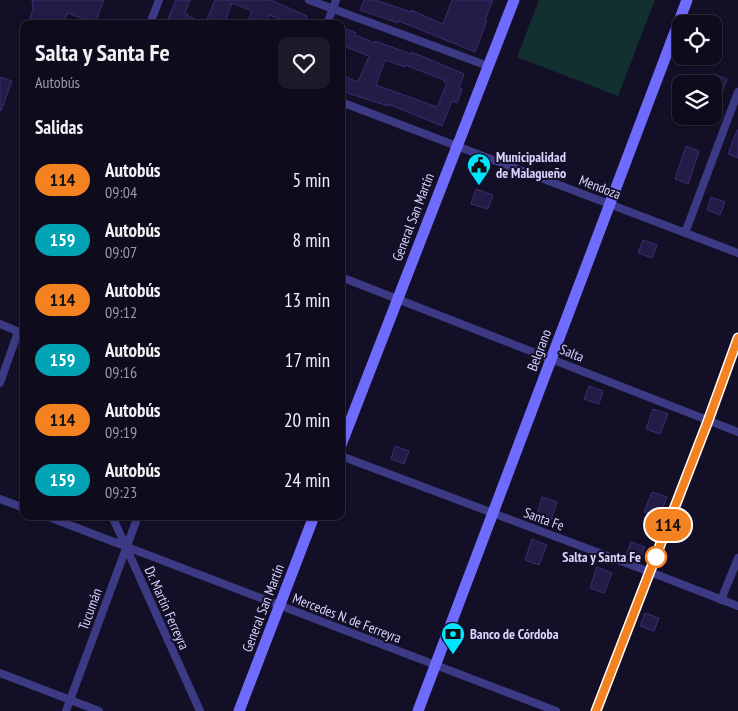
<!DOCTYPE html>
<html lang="es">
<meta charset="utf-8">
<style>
:root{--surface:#0e0b1c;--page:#1c1929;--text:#f1f3f6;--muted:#9b9ba3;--line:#2e2b3b}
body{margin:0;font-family:"PT Sans Narrow",sans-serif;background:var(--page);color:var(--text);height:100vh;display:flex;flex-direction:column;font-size:19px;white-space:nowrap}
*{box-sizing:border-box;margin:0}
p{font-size:16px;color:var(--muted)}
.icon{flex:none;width:28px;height:28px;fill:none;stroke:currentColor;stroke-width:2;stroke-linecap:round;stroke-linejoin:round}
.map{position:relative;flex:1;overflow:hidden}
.sheet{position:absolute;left:20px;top:20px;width:325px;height:500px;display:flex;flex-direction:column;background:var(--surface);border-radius:10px;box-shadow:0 1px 4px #0004,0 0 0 1px var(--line)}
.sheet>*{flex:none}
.badge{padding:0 10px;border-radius:16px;font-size:18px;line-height:32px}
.buttons{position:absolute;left:672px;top:15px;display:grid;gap:10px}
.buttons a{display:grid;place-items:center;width:50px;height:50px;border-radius:10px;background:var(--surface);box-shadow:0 1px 4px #0004,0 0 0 1px var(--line);font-size:25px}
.map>.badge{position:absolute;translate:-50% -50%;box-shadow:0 0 0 2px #fff}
h2{padding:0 15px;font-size:19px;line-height:45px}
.round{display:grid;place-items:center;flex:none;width:52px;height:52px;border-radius:10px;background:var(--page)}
.overview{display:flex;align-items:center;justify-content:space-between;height:85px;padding:0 15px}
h1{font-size:24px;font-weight:600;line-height:38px}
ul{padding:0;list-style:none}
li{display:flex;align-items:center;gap:15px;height:60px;padding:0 15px}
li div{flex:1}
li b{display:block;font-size:19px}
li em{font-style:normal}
li .badge{min-width:55px;font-weight:700;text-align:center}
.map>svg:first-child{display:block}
.green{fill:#12302f}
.building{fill:#241b47;stroke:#3b2d73;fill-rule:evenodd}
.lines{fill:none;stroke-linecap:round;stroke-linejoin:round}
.street{stroke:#3d3a85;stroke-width:8}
.secondary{stroke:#6f6bff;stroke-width:11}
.line-casing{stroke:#fff;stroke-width:11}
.line{stroke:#f58220;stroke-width:8}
.stop-dot{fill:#fff;stroke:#f58220;stroke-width:2.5}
.labels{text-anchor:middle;stroke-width:4;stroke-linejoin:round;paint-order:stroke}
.poi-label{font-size:14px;font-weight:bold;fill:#d9d4ff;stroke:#130f26;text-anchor:start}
.street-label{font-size:14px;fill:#d9d4ff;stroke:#130f26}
.stop-label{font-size:14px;font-weight:bold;fill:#d9d4ff;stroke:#130f26;text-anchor:end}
</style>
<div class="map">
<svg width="738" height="711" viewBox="0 0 738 711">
<rect width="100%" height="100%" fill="#130f26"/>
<path class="green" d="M539,0h116l-37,96 -101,-39z"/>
<g class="building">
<path d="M32,0h72l-9,23 -28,-10 -3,11h-36l5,-15z"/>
<path d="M176,0h14l-5,13 3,2v1l17,8h-32l-6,-3z"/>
<path d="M215,0h56l36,16 -3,8h-18l1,-2 -18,-7 -4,9h-18l5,-13 -20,-8 -8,21h-19z"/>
<path d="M364,0h11l36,12v-2l32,14 9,-24h41l-8,20 2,1 -12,31 -76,-31 -1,2 -38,-13z"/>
<path d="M341,27l15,6 -1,2 20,8v-2l36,13 1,-2 52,22 -5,14 3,1 -5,14 -5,-2 -10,25 -54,-22v2l-47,-15v-16l17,7 11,-26 -28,-11zM385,60l20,7v-2l39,15 -1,1 4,2 -10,24 -61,-22z"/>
<path d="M714,74l13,5 -13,34v-29h-4z"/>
<path d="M0,77l12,4 -11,30 -1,-1z"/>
<path d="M737,130h1v28l-10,-4z"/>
<path d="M686,146l13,5 -11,33 -13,-5z"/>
<path d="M476,189l17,6 -5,14 -17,-5z"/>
<path d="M711,197l14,5 -5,13 -13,-5z"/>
<path d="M643,240l14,5 -5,13 -14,-5z"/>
<path d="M589,386l14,5 -4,13 -15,-5z"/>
<path d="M653,409l15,5 -8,20 -14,-5z"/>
<path d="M395,446l14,5 -5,13 -13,-5z"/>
<path d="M652,492l15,5 -8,20 -15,-5z"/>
<path d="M542,497l15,5 -7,21 -14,-5z"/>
<path d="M532,539l15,6 -8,20 -14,-5z"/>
<path d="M631,542l14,5 -5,13 -14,-5z"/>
<path d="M597,567l15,6 -8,20 -14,-5z"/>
<path d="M645,613l14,5 -5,13 -14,-5z"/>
</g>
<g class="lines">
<g class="street">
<path d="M309,0l179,66"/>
<path d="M150,24l9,-24"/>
<path d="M327,24l9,-24"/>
<path d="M341,102l397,151"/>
<path d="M685,233l53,-141"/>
<path d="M341,277l397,155"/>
<path d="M0,324l24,10"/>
<path d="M0,383l18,-51"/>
<path d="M341,456l309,116 88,34"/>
<path d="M0,499l24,9"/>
<path d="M46,516l510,195"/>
<path d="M112,516l88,195"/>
<path d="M721,600l17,-42"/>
<path d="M0,673l99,38"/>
<path d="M66,711l72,-195"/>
<path d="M596,711l112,-290 30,-83"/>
</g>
<g class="secondary">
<path d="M341,445l173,-445"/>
<path d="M239,711l75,-195"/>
<path d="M418,711l269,-711"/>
</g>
</g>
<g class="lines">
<g class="line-casing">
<path id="line" d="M596,711l112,-290 30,-83"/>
</g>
<use href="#line" class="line"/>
</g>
<defs>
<g id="civic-pin" transform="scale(1.25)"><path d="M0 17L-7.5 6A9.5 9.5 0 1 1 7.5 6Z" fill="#00e5ff" stroke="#130f26"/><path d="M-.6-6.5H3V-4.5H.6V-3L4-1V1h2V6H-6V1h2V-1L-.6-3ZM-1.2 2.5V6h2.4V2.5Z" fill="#111"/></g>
<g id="bank-pin" transform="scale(1.25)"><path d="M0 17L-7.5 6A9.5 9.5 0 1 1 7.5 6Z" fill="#00e5ff" stroke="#130f26"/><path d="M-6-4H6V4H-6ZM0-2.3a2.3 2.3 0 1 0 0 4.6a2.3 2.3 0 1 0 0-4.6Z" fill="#111"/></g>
</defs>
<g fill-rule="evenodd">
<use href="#civic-pin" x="479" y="165"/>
<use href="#bank-pin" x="453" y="634"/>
</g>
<circle class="stop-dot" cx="656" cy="557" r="10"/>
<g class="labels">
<g class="poi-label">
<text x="496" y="162">Municipalidad<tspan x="496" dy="16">de Malagueño</tspan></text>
<text x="470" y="639">Banco de Córdoba</text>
</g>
<g class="street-label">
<text transform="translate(600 187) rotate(21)" y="5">Mendoza</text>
<text transform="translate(413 217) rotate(-69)" y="5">General San Martín</text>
<text transform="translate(539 350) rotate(-69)" y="5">Belgrano</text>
<text transform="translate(572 353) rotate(22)" y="5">Salta</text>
<text transform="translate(544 519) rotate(20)" y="5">Santa Fe</text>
<text transform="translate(167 608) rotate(66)" y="5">Dr. Martin Ferreyra</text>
<text transform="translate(263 608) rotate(-69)" y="5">General San Martín</text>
<text transform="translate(90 609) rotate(-70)" y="5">Tucumán</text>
<text transform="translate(347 618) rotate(21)" y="5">Mercedes N. de Ferreyra</text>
</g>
<g class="stop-label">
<text x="641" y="562">Salta y Santa Fe</text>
</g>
</g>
</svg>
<div class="buttons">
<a><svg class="icon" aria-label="locate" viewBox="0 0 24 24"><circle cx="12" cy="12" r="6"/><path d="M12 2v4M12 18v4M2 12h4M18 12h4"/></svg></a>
<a><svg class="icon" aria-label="layers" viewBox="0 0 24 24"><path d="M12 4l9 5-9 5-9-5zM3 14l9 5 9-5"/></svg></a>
</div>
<b class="badge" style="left:668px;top:525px;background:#f58220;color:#111">114</b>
<section class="sheet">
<div class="overview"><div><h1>Salta y Santa Fe</h1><p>Autobús</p></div><a class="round"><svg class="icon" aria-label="heart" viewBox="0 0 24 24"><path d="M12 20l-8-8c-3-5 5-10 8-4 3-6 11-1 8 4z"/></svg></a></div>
<h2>Salidas</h2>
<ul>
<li><span class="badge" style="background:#f58220;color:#111">114</span><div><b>Autobús</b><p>09:04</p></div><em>5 min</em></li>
<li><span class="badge" style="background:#00a3b4;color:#fff">159</span><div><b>Autobús</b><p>09:07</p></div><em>8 min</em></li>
<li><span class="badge" style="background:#f58220;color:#111">114</span><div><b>Autobús</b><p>09:12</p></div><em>13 min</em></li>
<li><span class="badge" style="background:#00a3b4;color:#fff">159</span><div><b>Autobús</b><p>09:16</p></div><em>17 min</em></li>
<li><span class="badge" style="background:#f58220;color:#111">114</span><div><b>Autobús</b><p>09:19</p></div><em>20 min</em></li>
<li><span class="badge" style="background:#00a3b4;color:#fff">159</span><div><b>Autobús</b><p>09:23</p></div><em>24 min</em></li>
</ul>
</section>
</div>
